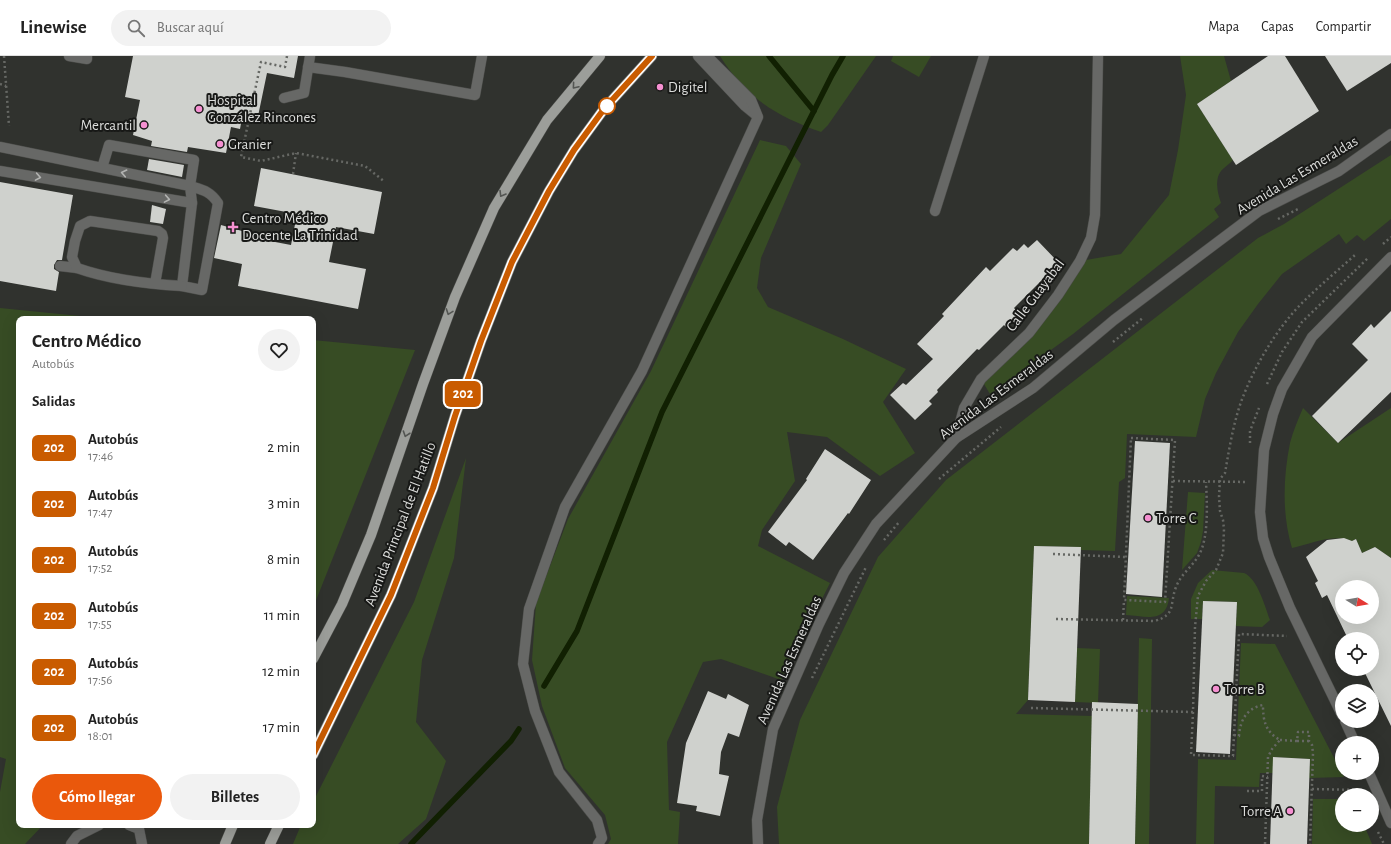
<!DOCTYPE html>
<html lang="es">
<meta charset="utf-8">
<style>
:root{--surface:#fff;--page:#f2f2f2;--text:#222;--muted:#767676;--line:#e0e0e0;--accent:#ea580c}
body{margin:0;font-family:"Alegreya Sans",sans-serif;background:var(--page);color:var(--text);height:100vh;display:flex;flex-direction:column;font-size:15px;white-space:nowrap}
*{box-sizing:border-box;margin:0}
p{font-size:13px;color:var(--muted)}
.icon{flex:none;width:22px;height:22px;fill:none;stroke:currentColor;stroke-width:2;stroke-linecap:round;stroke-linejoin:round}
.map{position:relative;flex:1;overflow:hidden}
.drawer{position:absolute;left:16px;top:260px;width:300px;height:512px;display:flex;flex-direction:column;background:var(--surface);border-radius:8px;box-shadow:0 4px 16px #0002}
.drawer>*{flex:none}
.badge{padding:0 8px;border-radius:6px;font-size:14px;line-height:26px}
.needle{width:26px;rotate:101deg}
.fabs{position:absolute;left:1335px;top:524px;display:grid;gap:8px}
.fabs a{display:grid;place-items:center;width:44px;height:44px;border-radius:50%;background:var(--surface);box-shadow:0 4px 16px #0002;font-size:20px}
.map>.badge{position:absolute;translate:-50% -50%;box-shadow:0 0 0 2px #fff}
h2{padding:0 16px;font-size:15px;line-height:36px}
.round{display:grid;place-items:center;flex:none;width:42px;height:42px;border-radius:21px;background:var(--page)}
.head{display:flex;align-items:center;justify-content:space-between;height:68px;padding:0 16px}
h1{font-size:19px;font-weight:600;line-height:30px}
.button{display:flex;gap:8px;margin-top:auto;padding:8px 16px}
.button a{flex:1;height:46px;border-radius:24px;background:var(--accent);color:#fff;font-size:16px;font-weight:600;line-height:46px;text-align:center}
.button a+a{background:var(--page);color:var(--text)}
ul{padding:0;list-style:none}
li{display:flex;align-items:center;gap:12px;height:56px;padding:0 16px}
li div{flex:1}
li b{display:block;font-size:15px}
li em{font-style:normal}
li .badge{min-width:44px;font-weight:700;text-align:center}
header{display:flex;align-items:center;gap:24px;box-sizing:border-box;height:56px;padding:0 20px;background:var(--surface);border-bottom:1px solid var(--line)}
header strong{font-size:19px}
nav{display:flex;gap:22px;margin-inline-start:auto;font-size:14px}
.search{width:280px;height:36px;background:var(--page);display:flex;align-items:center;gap:10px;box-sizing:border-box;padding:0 14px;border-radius:22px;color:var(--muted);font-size:15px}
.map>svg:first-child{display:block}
.green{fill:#374c24}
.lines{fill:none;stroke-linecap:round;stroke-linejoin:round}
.stream{stroke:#112002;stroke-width:5.5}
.building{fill:#cfd1cd;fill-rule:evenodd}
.minor-casing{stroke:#4c4d4a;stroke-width:11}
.major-casing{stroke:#4c4d4a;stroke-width:11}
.path{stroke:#666864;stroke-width:2.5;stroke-dasharray:2 3;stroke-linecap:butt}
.minor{stroke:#676866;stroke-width:10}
.major{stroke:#9c9e9a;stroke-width:10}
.oneway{stroke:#535552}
.oneway2{stroke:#b3b4b2}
.line-casing{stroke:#fff;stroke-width:9}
.line{stroke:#c95b00;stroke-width:6}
.poi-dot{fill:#f590d1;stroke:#181917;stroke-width:1.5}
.stop-dot{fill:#fff;stroke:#c95b00;stroke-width:2}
.labels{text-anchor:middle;stroke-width:4;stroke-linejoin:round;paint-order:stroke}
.poi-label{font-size:15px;fill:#dcdddb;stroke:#181917;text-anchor:start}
.street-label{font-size:15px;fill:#dcdddb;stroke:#181917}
</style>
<header>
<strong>Linewise</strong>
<div class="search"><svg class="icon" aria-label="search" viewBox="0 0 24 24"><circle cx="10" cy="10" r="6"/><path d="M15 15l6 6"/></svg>Buscar aquí</div>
<nav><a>Mapa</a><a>Capas</a><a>Compartir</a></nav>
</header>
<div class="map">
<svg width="1391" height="788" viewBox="0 0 1391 788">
<rect width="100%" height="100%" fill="#30322e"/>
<g class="green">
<path d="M720,0h156l-48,69 -7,7c-45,-16 -75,-34 -101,-76z"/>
<path d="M893,0h38l-12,21 -28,-16z"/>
<path d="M1180,0h44l7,25 -34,23 36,56c-3,4 -9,7 -12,11 -7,9 -3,23 0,32l-7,6 5,8 -146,117 -83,60 -9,-15 48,-46 51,-72 41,-7 48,-59 9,-45 8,-55z"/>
<path d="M760,84l26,6 15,18 -40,94 -4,30 11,19 75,32 63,30 -23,33 32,51 -35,23 -53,-39 -40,-5 8,49 -33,49 -4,16 72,37 -49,97 -60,-21 -18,3 -36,80 2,68 11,2 -2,32h-70l3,-5 -6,-24 -40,-47 -23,-62 -10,-46 4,-57 32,-84 83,-148z"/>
<path d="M1391,99v64l-27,22 -7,-6 -11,9 -7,-10 -57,40 -24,30 -20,28 -22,41 -11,26 -9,38 -69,-3 -2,44 -6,4 -4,69 -34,-1v-3l-47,-1 -6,154 -12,14 76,2 -3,128h-310l-2,-37 23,-87 78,-163 68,-77 312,-242 26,-14z"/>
<path d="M0,252l110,11h-91v506h24l-18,19h-25v-52l6,-33 -6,-2z"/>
<path d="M313,284l102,10 -102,258z"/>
<path d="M1303,352l35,35 53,-35v150l-16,-11 -13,6 -6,-14 -4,2c-18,-8 -42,3 -60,7 -10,-33 -9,-70 -2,-105 3,-12 8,-23 13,-35z"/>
<path d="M466,402l-12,100 -32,102 -6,62 30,39 -20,58 -28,25h-105l8,-19h12v-23l101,-200z"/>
<path d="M1188,436l17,1 -2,38 -2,11 -4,11 -15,17z"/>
<path d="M1212,514l32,3c14,6 21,34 26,47l-8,7 -26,-1 1,-24 -34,-1 -1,18h-11v-20l7,-16z"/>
<path d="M1127,540l42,2c-3,26 -24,18 -43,17z"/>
<path d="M1139,582l13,1 -3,205h-14z"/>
<path d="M1241,587l34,1 69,133 -35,1 1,-19 -37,-2v16h-13l-1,14 -44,-1 -1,58h-18l2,-85 38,1z"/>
<path d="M1077,592l23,1 -2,54 -23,-1z"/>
<path d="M1313,743h29v26h22l8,19h-60z"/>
</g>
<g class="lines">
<g class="stream">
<path d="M769,0l45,55"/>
<path d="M544,630l33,-55 85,-219 170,-337 11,-19"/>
<path d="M411,788l100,-103 8,-12"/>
</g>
</g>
<g class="building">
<path d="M133,0h165l-4,22 -27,-5 -10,48 -15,-3 -2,11 -9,-2 -5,26 -38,-6 -1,5 -36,-6 1,-5 -19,-6 7,-35 -15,-3z"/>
<path d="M1268,0h17l34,55 -83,54 -39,-61z"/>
<path d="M1325,0h66v7l-44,28z"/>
<path d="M149,103l35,6 -2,12 -35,-7z"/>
<path d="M261,112l121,24 -8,42 -38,-7 -7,35 37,7 -8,40 -120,-23 4,-22 -28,-6 7,-33 28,8 -1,4 43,8 6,-31 -43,-8z"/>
<path d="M0,126l73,13 -11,65h-5l-3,5v4l5,3 -3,19 -56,-10z"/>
<path d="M152,149l14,4 -3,15 -13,-2z"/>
<path d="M1037,184l22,23 -45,45 5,6 -13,13 -2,-2 -25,25 -2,-1 -40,41 1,2 -9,9 3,3 -17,16 -25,-25 13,-12 3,2 27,-26 -16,-15 27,-28 -2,-2 44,-47 4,4 23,-23 4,3 7,-7 4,4z"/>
<path d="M1391,255v81l-53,51 -26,-27 56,-56 -16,-16 19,-20 3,4z"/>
<path d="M1135,385l35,2 -8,154 -36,-3z"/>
<path d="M825,393l46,31 -22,34 -1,-1 -35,47 -24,-18 -3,4 -18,-14 39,-52 -1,-1z"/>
<path d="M1344,482l8,3 4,-2 6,14 13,-6 16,11v168l-28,-57h9v-30h-24l-21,-44 -5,3 -7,-15 3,-2 -12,-24 21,-17zM1342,531h30v30h-30z"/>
<path d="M1034,490l47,1 -6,155 -47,-2z"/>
<path d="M1203,545l34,1 -7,152 -34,-2z"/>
<path d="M708,635l18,8 2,-5 21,11 -10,32 -11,-4 -7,19 -2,22 10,2 -9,40 -24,-5 1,-5 -20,-3 9,-60z"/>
<path d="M1092,646l46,2 -3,140h-46z"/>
<path d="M1273,701l37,2 -3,85h-37z"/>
</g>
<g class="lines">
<g class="minor-casing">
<g id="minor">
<path d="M69,0l18,3v-3"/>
<path d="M698,0l47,50 11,9"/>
<path d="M308,11l37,5 130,23 7,-39"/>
<path d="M284,42l20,-5 6,-37"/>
<path d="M0,91l190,39c13,4 20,5 28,17l-16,87 -20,-4 10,-83 -2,-17 4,-26 -85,-15 -7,23"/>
<path d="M0,115l192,32"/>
<path d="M935,155l49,-155"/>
<path d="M60,210l17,2"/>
<path d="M155,228l8,-46 -1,-4 -4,-3 -68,-10 -10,5 -5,15 -3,16 5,11c34,12 70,16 105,18"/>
<path d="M956,382l8,-30 17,-29 48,-46 29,-38 22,-34 11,-23 4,-23 3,-159"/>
<path d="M1342,659l-52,-107 -21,-51 -6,-19 -3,-26 4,-62 9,-36 9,-25 30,-52 79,-80"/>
<path d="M1345,665l10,22"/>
<path d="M1369,717l22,50"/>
<path d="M129,769l10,4 3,15"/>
<path d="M71,788l6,-8 22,-11"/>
<path d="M598,788l4,-6 -5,-18 -38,-48 -24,-61 -12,-47 6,-55 36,-102 77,-136 116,-254 -7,-17 -44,-44"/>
<path d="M758,788l-1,-24 16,-91 46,-105 25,-51 32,-49 80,-86 77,-50 81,-68 145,-109 80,-40 52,-37"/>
</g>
</g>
<g class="major-casing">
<g id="major">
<path d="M313,603l29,-55 29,-69 52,-151 32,-87 39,-89 53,-88 53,-64"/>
<path d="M313,699l78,-160 42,-107 22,-72 26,-75 31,-79 37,-71 25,-41 30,-41 48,-53"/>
<path d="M225,788l8,-19"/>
<path d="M270,788l9,-19"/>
</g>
</g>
<g class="path">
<path d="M4,0l5,70"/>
<path d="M287,0l-2,11 -24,-5 -20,95 20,4 35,-8 69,13 20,16"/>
<path d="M0,28l6,2"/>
<path d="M293,118l3,-21"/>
<path d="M1278,163l22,-11"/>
<path d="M1383,188l8,-7"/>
<path d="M1113,286l31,-25"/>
<path d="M1267,328l15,-32 20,-30 66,-64"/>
<path d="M1131,382l44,2 -10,162 -41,-2z"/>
<path d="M1250,387v-12l9,-23"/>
<path d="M939,423l62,-52"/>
<path d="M1173,425l75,1"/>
<path d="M884,484l16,-19"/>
<path d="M1053,498l72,3"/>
<path d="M1056,563l99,2c22,-7 14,-16 21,-34 5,-13 16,-20 23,-32 10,-18 8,-52 7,-73"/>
<path d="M1123,564l1,-20"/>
<path d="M812,622l54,-111"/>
<path d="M1031,652l162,4 2,-85 3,-31 8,-15 10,-11 7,-17 1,-24 -1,-9 -3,-9 -1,-14 1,-18 5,-6c4,-23 8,-48 16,-71 13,-35 34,-71 60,-98 17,-17 36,-33 54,-49"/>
<path d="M1193,656l-2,43 42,1 6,-122 48,2"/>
<path d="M1234,679l5,1c1,-16 8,-28 24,-31 0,17 3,27 17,35l-8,9 -4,8 -3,87"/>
<path d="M1280,684l17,1 1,-9h11v9l3,4 1,8 -3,91"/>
<path d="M1297,685h12"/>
<path d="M1352,717l2,5"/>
<path d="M1312,733l48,1"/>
<path d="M1247,735h15v-15l6,1"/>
<path d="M1378,776l6,12"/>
</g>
<use href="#minor" class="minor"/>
<use href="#major" class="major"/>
</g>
<defs><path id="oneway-chevron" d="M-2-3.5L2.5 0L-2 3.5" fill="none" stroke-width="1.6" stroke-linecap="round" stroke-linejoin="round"/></defs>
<g class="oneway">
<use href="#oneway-chevron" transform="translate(575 30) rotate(130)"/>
<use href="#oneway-chevron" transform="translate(502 138) rotate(121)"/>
<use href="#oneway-chevron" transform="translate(449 256) rotate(110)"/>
<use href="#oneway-chevron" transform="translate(406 378) rotate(109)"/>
</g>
<g class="oneway2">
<use href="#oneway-chevron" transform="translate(124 117) rotate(-168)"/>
<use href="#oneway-chevron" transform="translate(38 121) rotate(10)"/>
<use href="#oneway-chevron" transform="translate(167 143) rotate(10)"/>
</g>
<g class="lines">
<g class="line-casing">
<path id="line" d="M313,699l78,-160 42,-107 22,-72 26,-75 31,-79 37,-71 25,-41 30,-41 48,-53"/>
</g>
<use href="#line" class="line"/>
</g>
<g class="poi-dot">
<circle cx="660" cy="31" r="4"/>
<circle cx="199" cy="53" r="4"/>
<circle cx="144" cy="69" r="4"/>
<circle cx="220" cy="88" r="4"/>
<path d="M231 165h4v4h4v4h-4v4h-4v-4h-4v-4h4z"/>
<circle cx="1148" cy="462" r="4"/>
<circle cx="1216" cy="633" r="4"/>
<circle cx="1290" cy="755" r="4"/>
</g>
<circle class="stop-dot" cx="607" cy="50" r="8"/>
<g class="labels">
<g class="poi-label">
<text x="668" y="36">Digitel</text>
<text x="207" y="49">Hospital<tspan x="207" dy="17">González Rincones</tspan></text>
<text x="136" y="74" text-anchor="end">Mercantil</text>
<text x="228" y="93">Granier</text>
<text x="242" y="167">Centro Médico<tspan x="242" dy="17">Docente La Trinidad</tspan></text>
<text x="1156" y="467">Torre C</text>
<text x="1224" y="638">Torre B</text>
<text x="1282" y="760" text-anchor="end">Torre A</text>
</g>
<g class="street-label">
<text transform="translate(1297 119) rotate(-31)" y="5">Avenida Las Esmeraldas</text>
<text transform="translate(1035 239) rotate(-53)" y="5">Calle Guayabal</text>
<text transform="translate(996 338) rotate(-37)" y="5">Avenida Las Esmeraldas</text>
<text transform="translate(400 468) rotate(-69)" y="5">Avenida Principal de El Hatillo</text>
<text transform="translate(789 604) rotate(-66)" y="5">Avenida Las Esmeraldas</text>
</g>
</g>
</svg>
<div class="fabs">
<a><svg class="needle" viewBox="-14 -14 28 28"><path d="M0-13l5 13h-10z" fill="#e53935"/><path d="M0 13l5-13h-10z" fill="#767676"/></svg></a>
<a><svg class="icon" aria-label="locate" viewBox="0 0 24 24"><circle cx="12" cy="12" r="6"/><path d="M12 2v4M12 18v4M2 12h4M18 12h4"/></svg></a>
<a><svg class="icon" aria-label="layers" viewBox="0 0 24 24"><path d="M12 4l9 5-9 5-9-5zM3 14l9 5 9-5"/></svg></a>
<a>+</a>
<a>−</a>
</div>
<b class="badge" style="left:463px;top:338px;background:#c95b00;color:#fff">202</b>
<section class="drawer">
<div class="head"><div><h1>Centro Médico</h1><p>Autobús</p></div><a class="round"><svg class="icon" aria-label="heart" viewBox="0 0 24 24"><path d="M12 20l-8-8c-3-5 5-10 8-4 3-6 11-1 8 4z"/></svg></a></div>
<h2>Salidas</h2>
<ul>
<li><span class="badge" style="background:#c95b00;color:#fff">202</span><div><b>Autobús</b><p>17:46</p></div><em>2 min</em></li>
<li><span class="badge" style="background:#c95b00;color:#fff">202</span><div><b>Autobús</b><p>17:47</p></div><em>3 min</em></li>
<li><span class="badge" style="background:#c95b00;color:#fff">202</span><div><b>Autobús</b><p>17:52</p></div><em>8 min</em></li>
<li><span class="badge" style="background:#c95b00;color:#fff">202</span><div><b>Autobús</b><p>17:55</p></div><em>11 min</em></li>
<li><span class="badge" style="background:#c95b00;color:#fff">202</span><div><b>Autobús</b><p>17:56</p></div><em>12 min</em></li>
<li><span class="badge" style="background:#c95b00;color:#fff">202</span><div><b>Autobús</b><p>18:01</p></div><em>17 min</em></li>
</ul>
<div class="button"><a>Cómo llegar</a><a>Billetes</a></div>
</section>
</div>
